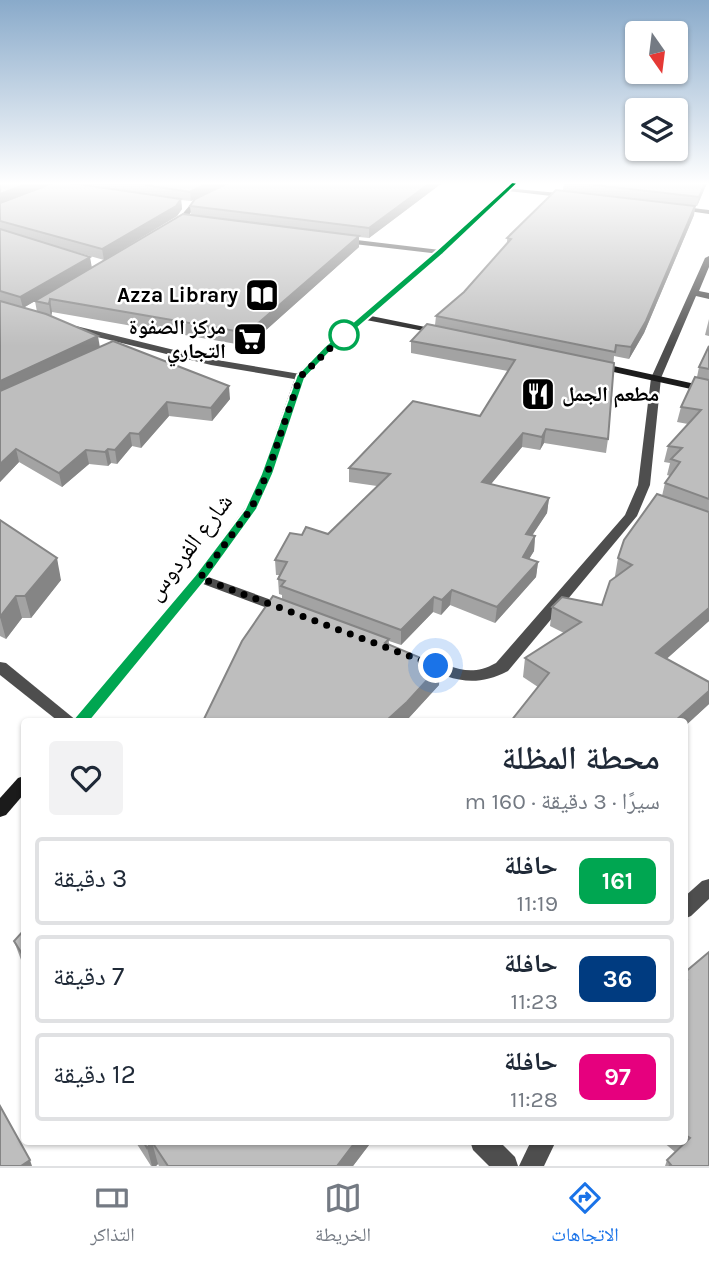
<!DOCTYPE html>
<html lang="ar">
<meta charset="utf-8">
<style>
:root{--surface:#fff;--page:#f2f2f3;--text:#1f2937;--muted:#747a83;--line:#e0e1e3;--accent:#1a73e8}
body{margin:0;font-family:Karla,"Noto Naskh Arabic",sans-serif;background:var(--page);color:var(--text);direction:rtl;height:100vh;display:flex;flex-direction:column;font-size:26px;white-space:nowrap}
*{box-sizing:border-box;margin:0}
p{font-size:23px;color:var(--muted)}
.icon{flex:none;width:38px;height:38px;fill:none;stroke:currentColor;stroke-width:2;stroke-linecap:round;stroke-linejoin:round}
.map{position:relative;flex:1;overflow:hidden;direction:ltr}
.panel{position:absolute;left:21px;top:718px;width:667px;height:427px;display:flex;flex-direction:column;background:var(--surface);border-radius:7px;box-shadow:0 2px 5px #0004;direction:rtl}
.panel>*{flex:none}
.badge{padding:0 14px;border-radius:10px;font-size:24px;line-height:46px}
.needle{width:46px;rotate:166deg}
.tools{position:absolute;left:625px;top:21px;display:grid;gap:14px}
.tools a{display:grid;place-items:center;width:63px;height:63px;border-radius:7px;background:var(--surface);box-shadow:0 2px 5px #0004;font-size:35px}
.you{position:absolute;width:35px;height:35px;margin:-18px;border:5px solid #fff;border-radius:50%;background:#1a73e8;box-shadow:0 0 0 10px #1a73e833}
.map>.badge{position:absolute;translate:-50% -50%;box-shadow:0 0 0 4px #fff}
.round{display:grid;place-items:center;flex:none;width:74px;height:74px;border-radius:7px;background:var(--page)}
.summary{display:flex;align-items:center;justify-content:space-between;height:119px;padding:0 28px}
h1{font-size:33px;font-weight:600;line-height:52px}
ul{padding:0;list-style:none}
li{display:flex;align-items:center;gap:21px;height:88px;margin:0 14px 10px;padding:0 14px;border:4px solid var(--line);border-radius:7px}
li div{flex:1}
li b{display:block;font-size:26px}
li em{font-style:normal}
li .badge{min-width:77px;font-weight:700;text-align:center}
.tabs{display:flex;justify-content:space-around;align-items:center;height:98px;border-top:2px solid var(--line);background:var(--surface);font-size:19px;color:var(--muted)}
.tabs a{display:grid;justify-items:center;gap:4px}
.tabs .current{color:var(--accent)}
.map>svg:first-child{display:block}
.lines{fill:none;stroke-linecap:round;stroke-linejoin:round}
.street{fill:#4e4e4e;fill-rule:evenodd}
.secondary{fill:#1b1b1b;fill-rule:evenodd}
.wall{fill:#a3a3a3;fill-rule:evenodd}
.shaded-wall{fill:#858585}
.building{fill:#bebebe;stroke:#858585;stroke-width:2}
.line{fill:#00a651;stroke:#fff;stroke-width:2}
.walk{stroke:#000;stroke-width:7;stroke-dasharray:0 12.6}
.stop-dot{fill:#fff;stroke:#00a651;stroke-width:3.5}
.labels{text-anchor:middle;stroke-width:5;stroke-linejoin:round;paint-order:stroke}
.far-poi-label{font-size:21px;font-weight:bold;fill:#000;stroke:#fff;text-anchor:end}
.street-label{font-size:24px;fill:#000;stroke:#fff}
</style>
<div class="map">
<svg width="709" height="1166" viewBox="0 0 709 1166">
<rect width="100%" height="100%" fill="#fff"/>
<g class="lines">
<g class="street">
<path d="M233,183h8l-47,24 -9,15 -11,6 -7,-2 12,-8 11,-13z"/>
<path d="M506,188l63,6 3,2 -3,2 -61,-7z"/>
<path d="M676,206l33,4v4l-35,-5z"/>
<path d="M340,238l100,12 4,2 -4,2 -103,-12 -1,-2z"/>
<path d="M709,256v11l-10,24 10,2v6l-13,-3 -35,82 -11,107 -13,31 -129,155c-35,18 -56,8 -89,-5l-3,-4 3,-4 5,-1c28,8 43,22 72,6l129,-148 13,-30 13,-107 54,-120z"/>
<path d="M76,326l135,33 89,15 5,3 -5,3 -89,-15 -138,-34 -2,-2z"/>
<path d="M200,574l88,32 2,3 -7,5 -5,-2 -83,-31 -2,-3z"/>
<path d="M0,662l6,1 71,58h-19l-58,-46z"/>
<path d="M709,879v20l-18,17 -7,3v-22l18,-16z"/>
<path d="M470,1141h29l16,16 3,9h-29l-16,-16z"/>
<path d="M531,1141h25l-12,25h-25z"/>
</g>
<g class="secondary">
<path d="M511,183h7l-75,71 -72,62 74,15v4l-79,-15 -36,31 -25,27 -32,96 -16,35 -52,72 -115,140h-17l122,-146 50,-67 16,-34 35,-99 28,-28 113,-97z"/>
<path d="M595,362l114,25v6l-118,-26 -1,-2z"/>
<path d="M24,776v18l-18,21 -6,2v-19l18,-20z"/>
</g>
</g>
<g class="wall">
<path d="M0,183l143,11 -67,-11h151l-36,18 -10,-1 1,9 -5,7 -73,44 -46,-13 34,21 99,-53 -1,-9 38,-23h214l-73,55 -10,-1v10l-111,99 -196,-34 -1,5 49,30 130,52 -18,22 -43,-5 -28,32 -9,-2 -15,18 -6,-1 -3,3 -19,-2 -27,23 -43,-25 -19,20zM85,272l-50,29 2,11 -14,-4z"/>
<path d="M564,183h143l-10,23h-2l-1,9 -50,118 -15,26 -15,-3 -6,83 -2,14 -62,-10 -4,7 -18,-3 -31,37 58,14 -2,15 -15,22 3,1 -1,15 -5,8 9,3 -2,15 -41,46 -45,-18 -9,10 -8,-3 -32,33 -12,-4v4l50,40 -33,36 -124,-122v-4l-3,-1 -1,-15 1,-4h-3l-1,-15 27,-25 26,-1 49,-48 -28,-4v-14l131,-52 28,-45 -97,-18v-12l24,-16 1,-9 28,-24 43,-48v-6l56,-48z"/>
<path d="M709,319v17l-4,-1z"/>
<path d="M709,346v275l-43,38 43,45 -25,23v-6l-146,-34 -15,-10 2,-19 39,-25 -14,-7 2,-19 50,-2 14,-28 -1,-1 3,-18 44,-62 3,-13 5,-7 -3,-1 3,-12 -6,-1 4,-16 20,-22 -11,-2 4,-15 16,-30 2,-10z"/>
<path d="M0,520l61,60 -30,38h-9l-16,21 -6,-3z"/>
<path d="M24,930v38l-10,-27z"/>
<path d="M709,952v214h-44l2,-6 8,-8 -13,-11h22v-168z"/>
<path d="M135,1141h237l-19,25h-194l-1,-2 -2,2h-5z"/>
</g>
<g class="shaded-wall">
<path d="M28,183h25l-53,21v-10z"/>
<path d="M207,183h20l-36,18 -1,-9z"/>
<path d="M430,183h12l-73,55v-10z"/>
<path d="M705,183h2l-10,23 2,-9z"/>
<path d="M181,199l1,10 -5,7 -73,44 -2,-11z"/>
<path d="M695,206l-1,9 -50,118 -15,26 2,-12z"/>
<path d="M359,236v11l-111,99 -1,-13z"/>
<path d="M90,257l2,11 -69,40 -3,-11z"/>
<path d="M50,299l2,13 -1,5 -2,-13z"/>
<path d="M98,336l2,12 -100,47v-14z"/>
<path d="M229,386l1,13 -18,22 -1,-13z"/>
<path d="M167,402l2,14 -28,32 -2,-14z"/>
<path d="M546,429l-2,14 -4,7 2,-13z"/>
<path d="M130,433l2,13 -15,18 -2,-14z"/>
<path d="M523,433l-1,14 -41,49 1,-14z"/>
<path d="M16,449l3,13 -19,20v-18z"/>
<path d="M108,449l3,14 -3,3 -3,-14z"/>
<path d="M86,450l3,14 -27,23 -3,-14z"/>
<path d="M549,498l-2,15 -23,35 2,-14z"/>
<path d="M535,536l-1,15 -13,21 2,-15z"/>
<path d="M57,558l4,22 -30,38 -6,-22z"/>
<path d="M538,562l-2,15 -41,46 2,-16z"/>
<path d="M452,590l-2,15 -9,10 1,-15z"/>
<path d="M16,596l6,22 -16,21 -6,-22z"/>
<path d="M434,597l-1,15 -32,33v-15z"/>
<path d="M709,608v13l-57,51 4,-19z"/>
<path d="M440,666l-1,19 -33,36h-20z"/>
<path d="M709,691v13l-25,23v-6h-9z"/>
<path d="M356,1141h16l-19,25h-16z"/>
<path d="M152,1142l6,22 -2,2h-4l-5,-18z"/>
<path d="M30,1160l2,6h-11z"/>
</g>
<g class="building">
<path d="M0,183h28l-28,11z"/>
<path d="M53,183h17l111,16 -5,7 -74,43 -102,-28v-18z"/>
<path d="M134,183h73l-17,9z"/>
<path d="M228,183h202l-61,45 -179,-22 5,-7z"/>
<path d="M578,183h127l-6,14z"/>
<path d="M556,190l139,16 -49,115 -15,26 -15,-2 -1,7 -179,-36 28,-24 47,-53 -4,-1z"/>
<path d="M183,214l176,22 -112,97 -197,-34 -1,5 -14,-3z"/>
<path d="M0,229l90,28 -70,40 -20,-6z"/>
<path d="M0,301l46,13 52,22 -98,45z"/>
<path d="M427,324l187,39 -6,76 -62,-10 -4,8 -19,-4 -41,49 67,16 -23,36 9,2 -12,21 15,5 -41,45 -45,-17 -10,10 -8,-3 -33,33 -120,-44 4,-5 -7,-2 9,-17 -12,-2 15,-27 12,2 4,-8 22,7 62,-60 -41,-6 64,-67 67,15 35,-56 -104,-19z"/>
<path d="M113,341l116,45 -18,22 -44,-6 -28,32 -9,-1 -15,17 -7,-1 -3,3 -19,-2 -27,23 -43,-24 -16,15v-73z"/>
<path d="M709,346v23l-10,-2z"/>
<path d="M695,377l14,3v119l-44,-16 15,-21 -9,-3 11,-11 -14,-2 33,-36 -20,-3z"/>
<path d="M657,494l52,18v96l-53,45 53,29v9l-34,30h-164l38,-48 -24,-15 56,-36 -29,-15 10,-10 40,8 8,-24 22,-16 -14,-7 6,-18z"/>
<path d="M0,520l57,38 -32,38h-9l-16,21z"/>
<path d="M273,596l116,43 -4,4 55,23 -33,36 -21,19h-183l39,-80z"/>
<path d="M24,930v27l-10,-16z"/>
<path d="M709,952v214h-40l2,-1 -4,-5 23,-22 -6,-4v-151l3,-3 -3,-2v-5z"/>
<path d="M0,1106l30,54 -9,6h-21z"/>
<path d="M143,1141h213l-19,25h-169l-16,-24 -5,6z"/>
</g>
<linearGradient id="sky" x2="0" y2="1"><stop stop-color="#89aaca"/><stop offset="0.53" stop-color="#fff"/><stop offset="1" stop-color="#fff" stop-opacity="0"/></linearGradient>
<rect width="709" height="346" fill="url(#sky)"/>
<path class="line" d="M512,182l6,1 -75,71 -112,97 -26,27 -32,96 -16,35 -52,72 -118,144h-12l-2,-4 2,-4 120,-142 50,-66 16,-35 36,-99 27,-28 113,-97z"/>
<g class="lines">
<path class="walk" d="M344,335l2,-2 -46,44 -33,97 -16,35 -51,69 236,88"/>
</g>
<defs>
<g id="library-square" transform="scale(1.75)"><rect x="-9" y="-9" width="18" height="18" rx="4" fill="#000" stroke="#fff"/><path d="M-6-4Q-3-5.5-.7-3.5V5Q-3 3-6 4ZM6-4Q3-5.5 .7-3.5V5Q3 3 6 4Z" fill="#fff"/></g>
<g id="supermarket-square" transform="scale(1.75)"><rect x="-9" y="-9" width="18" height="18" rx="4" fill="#000" stroke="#fff"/><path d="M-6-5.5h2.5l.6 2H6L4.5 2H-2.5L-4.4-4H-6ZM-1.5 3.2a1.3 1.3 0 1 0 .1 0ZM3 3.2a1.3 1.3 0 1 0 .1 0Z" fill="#fff"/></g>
<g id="restaurant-square" transform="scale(1.75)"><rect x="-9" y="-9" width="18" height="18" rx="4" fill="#000" stroke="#fff"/><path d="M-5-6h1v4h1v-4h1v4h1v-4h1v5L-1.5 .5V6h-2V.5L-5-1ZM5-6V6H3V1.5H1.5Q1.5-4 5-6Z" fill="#fff"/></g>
</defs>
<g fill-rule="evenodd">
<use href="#library-square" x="262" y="295"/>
<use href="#supermarket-square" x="250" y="339"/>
<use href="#restaurant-square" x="538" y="394"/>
</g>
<circle class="stop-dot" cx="344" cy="335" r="14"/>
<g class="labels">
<g class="far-poi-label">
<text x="238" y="302">Azza Library</text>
<text x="226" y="334">مركز الصفوة<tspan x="226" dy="24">التجاري</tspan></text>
<text x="562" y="401" text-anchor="start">مطعم الجمل</text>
</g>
<g class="street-label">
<text transform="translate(189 547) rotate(-53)" y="8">شارع الفردوس</text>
</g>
</g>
</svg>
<div class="tools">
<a><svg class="needle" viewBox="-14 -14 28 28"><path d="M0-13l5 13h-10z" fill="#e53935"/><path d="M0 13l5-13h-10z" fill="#747a83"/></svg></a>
<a><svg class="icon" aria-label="layers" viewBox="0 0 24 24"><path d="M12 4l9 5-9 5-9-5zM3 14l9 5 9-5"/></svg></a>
</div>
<div class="you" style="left:436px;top:666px"></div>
<section class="panel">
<div class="summary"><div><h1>محطة المظلة</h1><p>سيرًا · 3 دقيقة · 160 m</p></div><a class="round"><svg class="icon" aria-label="heart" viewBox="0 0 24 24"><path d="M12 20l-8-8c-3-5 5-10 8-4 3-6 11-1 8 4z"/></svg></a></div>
<ul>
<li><span class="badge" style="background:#00a651;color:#fff">161</span><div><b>حافلة</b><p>11:19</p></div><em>3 دقيقة</em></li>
<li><span class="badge" style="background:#003b80;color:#fff">36</span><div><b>حافلة</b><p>11:23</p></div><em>7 دقيقة</em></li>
<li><span class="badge" style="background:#e6007e;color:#fff">97</span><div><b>حافلة</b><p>11:28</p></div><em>12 دقيقة</em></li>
</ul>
</section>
</div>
<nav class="tabs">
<a class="current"><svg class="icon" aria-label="directions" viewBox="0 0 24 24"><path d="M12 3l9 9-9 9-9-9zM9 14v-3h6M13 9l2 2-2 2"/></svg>الاتجاهات</a>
<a><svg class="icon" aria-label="map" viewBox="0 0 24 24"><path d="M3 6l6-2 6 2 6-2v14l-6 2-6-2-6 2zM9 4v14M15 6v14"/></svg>الخريطة</a>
<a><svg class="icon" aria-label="tickets" viewBox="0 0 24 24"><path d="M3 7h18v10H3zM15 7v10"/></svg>التذاكر</a>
</nav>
